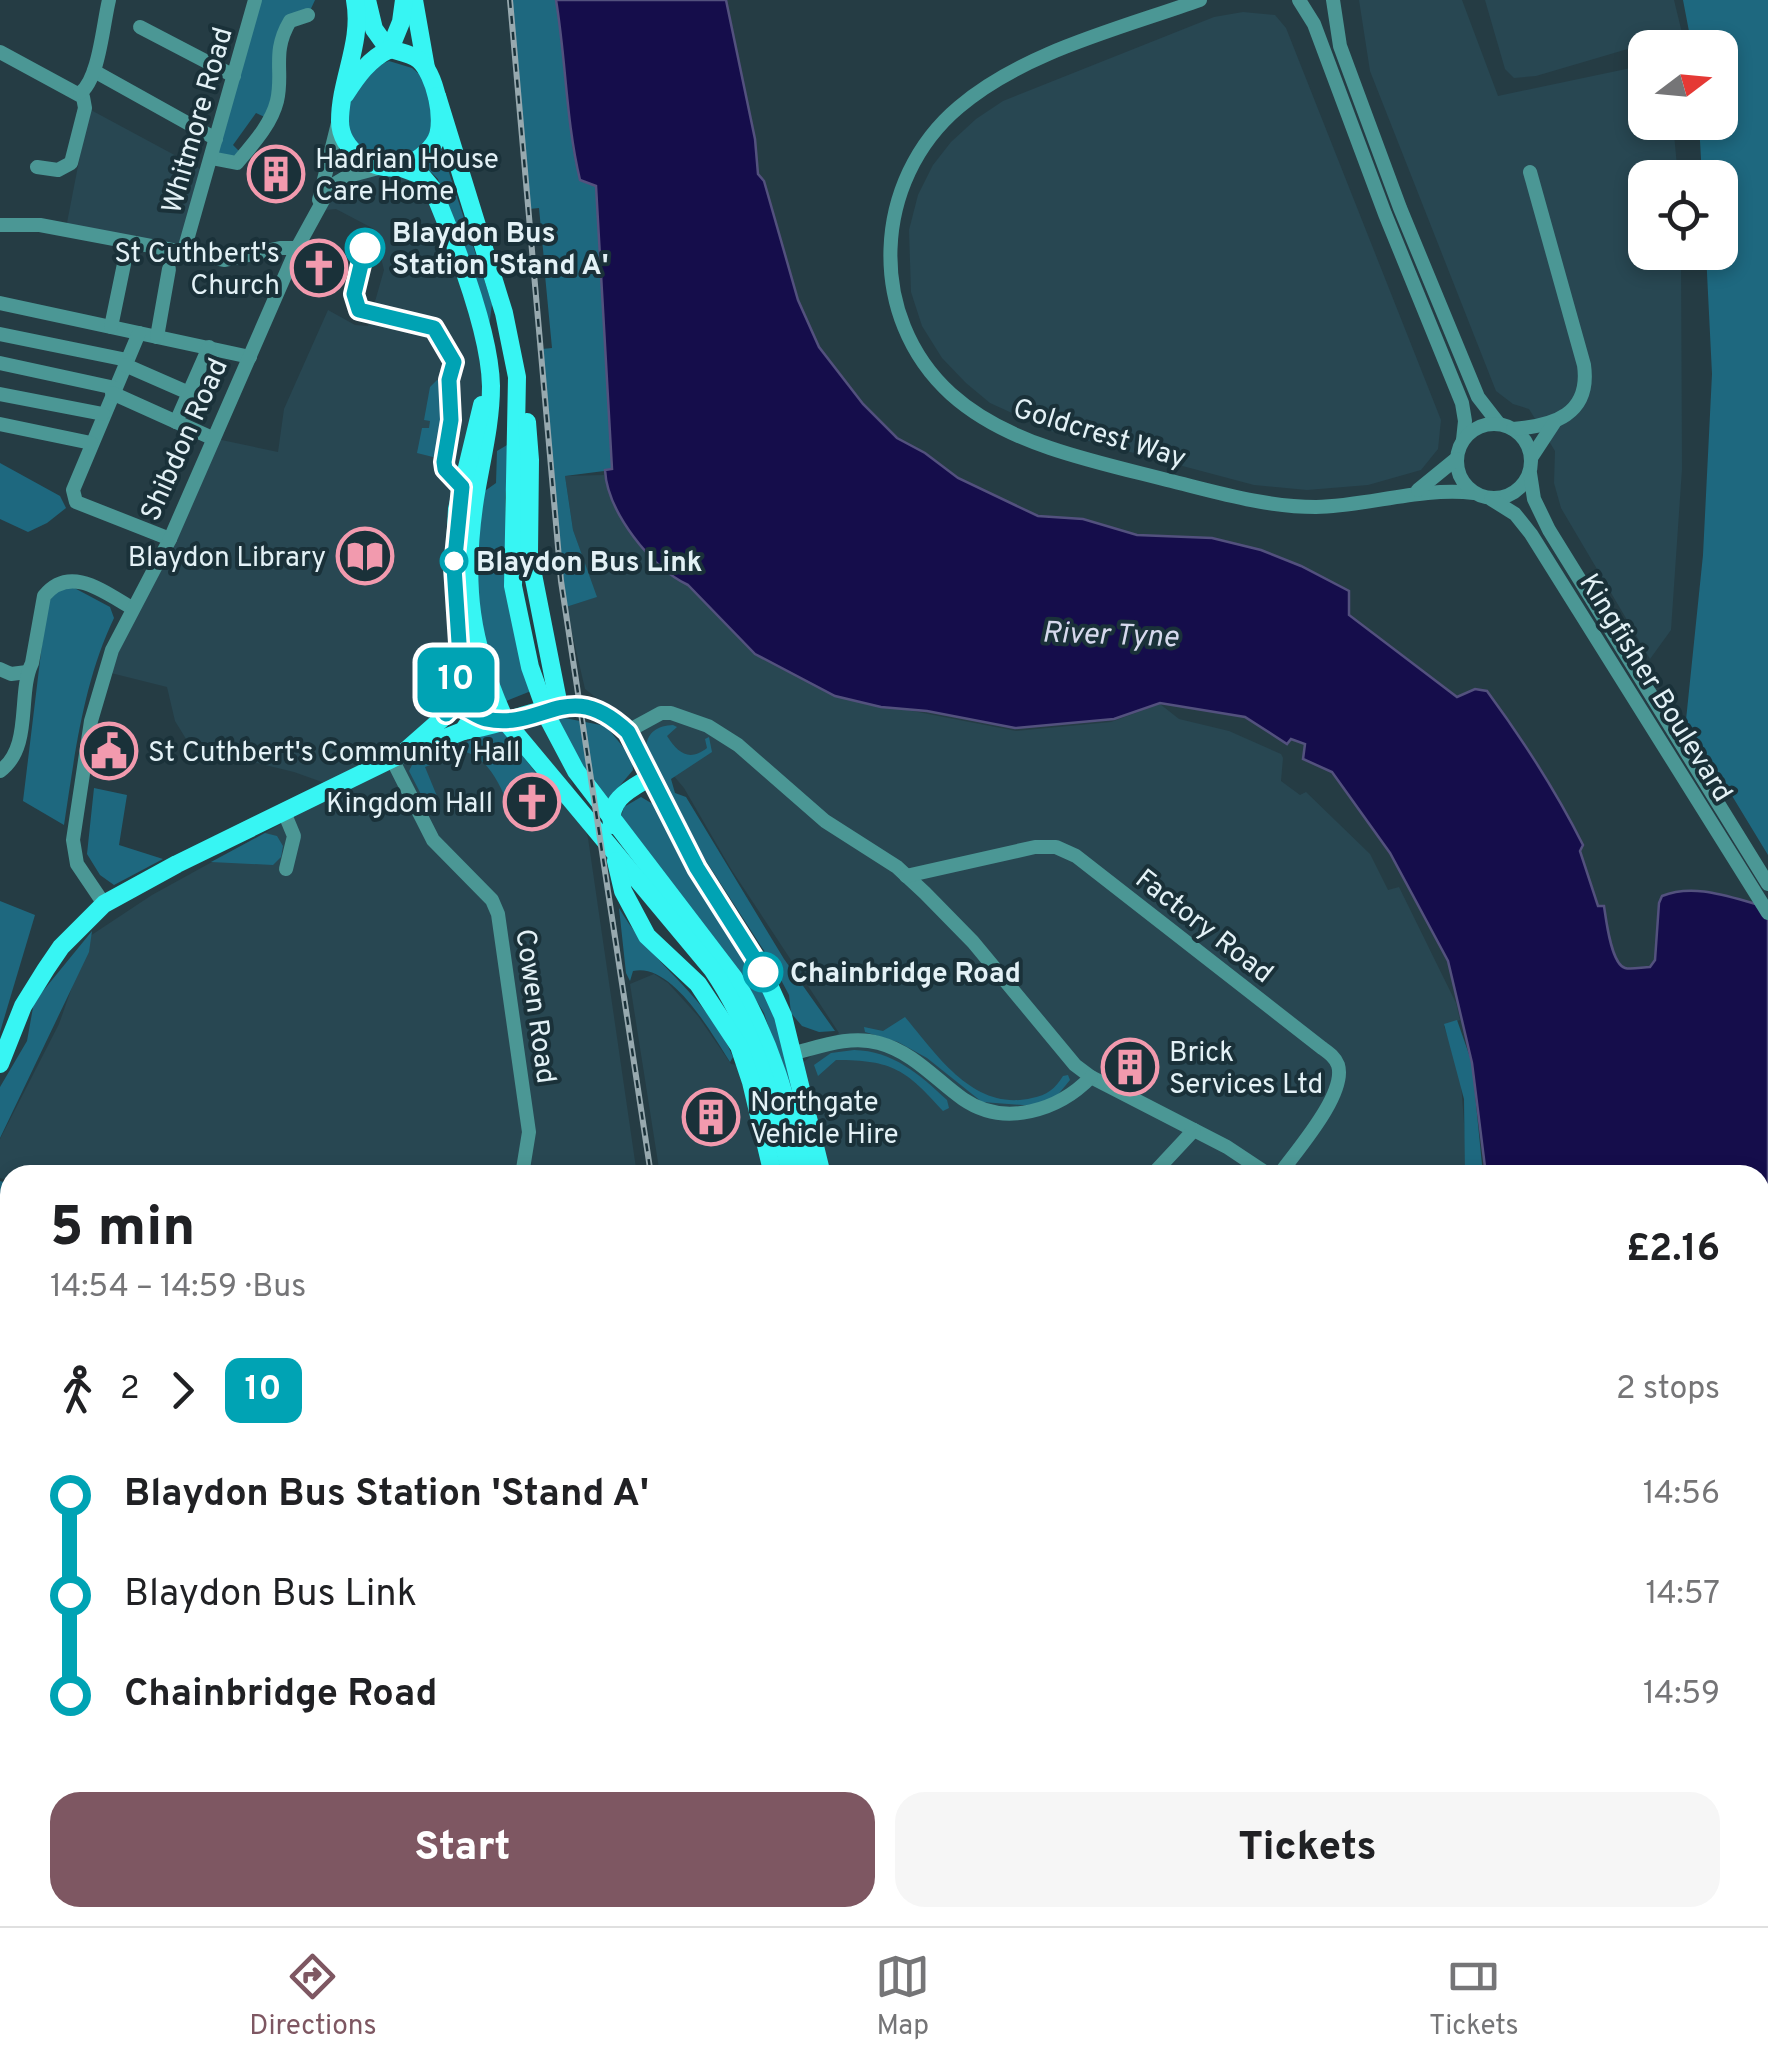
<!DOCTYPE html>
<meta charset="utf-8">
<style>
:root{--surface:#fff;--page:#f6f6f6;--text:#202124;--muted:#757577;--line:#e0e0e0;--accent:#7e5762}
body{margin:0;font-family:Overpass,sans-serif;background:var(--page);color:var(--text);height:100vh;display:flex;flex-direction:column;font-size:38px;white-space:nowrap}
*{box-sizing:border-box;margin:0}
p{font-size:32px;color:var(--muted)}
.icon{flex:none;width:55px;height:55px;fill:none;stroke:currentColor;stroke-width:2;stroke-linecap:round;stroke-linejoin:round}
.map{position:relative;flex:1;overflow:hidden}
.details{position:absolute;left:0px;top:1165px;width:1770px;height:762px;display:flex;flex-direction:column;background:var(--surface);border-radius:30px 30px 0 0;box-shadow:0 5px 15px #0003}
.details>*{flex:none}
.badge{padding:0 20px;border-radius:15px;font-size:35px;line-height:65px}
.needle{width:65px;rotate:74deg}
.tools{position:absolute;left:1628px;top:30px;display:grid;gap:20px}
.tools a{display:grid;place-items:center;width:110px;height:110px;border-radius:20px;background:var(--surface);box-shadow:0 5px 15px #0003;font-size:50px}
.map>.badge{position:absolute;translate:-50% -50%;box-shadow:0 0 0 5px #fff}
.legs{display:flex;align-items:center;gap:15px;height:110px;padding:0 50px;font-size:32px}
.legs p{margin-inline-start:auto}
.summary{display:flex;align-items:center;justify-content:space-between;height:170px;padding:0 50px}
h1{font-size:55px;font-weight:800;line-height:75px}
.primary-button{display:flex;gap:20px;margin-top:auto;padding:20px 50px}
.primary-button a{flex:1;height:115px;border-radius:30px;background:var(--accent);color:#fff;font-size:40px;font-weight:800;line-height:115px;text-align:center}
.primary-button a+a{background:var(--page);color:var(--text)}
ul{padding:0 50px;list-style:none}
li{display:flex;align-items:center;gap:35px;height:100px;font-size:38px}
li i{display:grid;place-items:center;width:15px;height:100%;margin:0 12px;background:currentColor}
li i::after{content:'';width:25px;height:25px;margin:-12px;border:8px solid;border-radius:50%;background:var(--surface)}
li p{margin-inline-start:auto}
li:first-child i{background:linear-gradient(#0000 50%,currentColor 0)}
li:last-child i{background:linear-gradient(currentColor 50%,#0000 0)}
.menu{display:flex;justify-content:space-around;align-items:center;height:140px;border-top:2px solid var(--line);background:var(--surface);font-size:28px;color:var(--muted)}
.menu a{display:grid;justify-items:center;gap:5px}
.menu .on{color:var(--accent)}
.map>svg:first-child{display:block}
.built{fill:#284752}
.green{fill:#1e687f}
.water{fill:#150d4b;stroke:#53517e;stroke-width:2.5}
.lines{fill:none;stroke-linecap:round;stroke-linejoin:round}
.minor{stroke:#4b9795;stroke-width:14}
.major{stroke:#37f5f3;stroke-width:18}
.highway{stroke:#f8f8f8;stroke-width:20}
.rail-casing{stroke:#97a9af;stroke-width:6}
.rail{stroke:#1a3139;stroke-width:2.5;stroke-dasharray:8;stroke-linecap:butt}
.line-1-casing{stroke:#fff;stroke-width:22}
.line-1{stroke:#00a3b4;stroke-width:15}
.stop-1-dot{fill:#fff;stroke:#00a3b4;stroke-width:5}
.labels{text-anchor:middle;stroke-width:8;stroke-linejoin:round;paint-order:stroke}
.street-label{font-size:28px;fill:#e3f1f6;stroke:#1a3139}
.poi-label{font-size:28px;fill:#e3f1f6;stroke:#1a3139;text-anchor:start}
.stop-label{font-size:28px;font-weight:bold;fill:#e3f1f6;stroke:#1a3139;text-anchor:start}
.water-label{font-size:30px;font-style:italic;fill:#d6d9ed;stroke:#1a3139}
</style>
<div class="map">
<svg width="1768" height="1926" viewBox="0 0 1768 1926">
<rect width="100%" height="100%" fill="#253c44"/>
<g class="built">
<path d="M1359,0h103l36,96 147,-31v57l28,1 5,54 -33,1v74l36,1 1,216 -11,161 -21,29 -89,-151 -7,-25 1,-32 -26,-42 -16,-5 -17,-13 -126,-320z"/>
<path d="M1485,0h189l8,33 -146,43 -22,2 -9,-9z"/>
<path d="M1243,12l32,3 11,13 155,392 -3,29 -17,21 -53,15 -61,5 -53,-5 -203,-54 -61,-28 -24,-20 -24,-25 -20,-32 -11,-34 -2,-62 9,-35 15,-30 18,-23 25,-23 27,-18 211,-84z"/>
<path d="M89,109l117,63 -25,79 -115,-23z"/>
<path d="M383,166l44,15 64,199 -31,290 -18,49 -106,68 -42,-15 -103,-25 -16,-26 -8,-34 -60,-15 105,-234 66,14 6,-43 44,-99 27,15 13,1 16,-56 -10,-41 -38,-20 -19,2 14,-25z"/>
<path d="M604,475l7,21 77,88 147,112 181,35 95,-9 49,-18 19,15 50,12 52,23 2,4 -2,23 19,14 6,-3 64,62 18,36 11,-3 57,116 4,17 -16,6 16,44 8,105h-655l-24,-101 50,-41 -108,-164 -47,-81 -54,-64 -45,-35 -19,-82 30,-10 -23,-67 -8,-54z"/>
<path d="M553,718l35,120 49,337h-627v6l-10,-3v-39l59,-115 31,-88 62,-41 227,-125 123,-41z"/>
<path d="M654,974l14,9 30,33 33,48 24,4 26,107h-121l-30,-191z"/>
<path d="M795,1918h168l3,8h-169z"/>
<path d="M995,1918h291l-3,8h-286z"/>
</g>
<g class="green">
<path d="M261,0h54l-7,15 -18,6 -21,98 -13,-6 -23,32 10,10 -32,3z"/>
<path d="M512,0h45l16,150 7,30 16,6 16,284 -47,6 8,54 24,67 -31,10 -24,-258 10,-1 -7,-73 4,-1 -1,-14h-4l-5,-52 -10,1z"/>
<path d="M1683,0h85v855l-82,-135 17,-165 9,-181 -6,-121 14,-1v-74l-18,-1 -3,-54 21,-1v-74l-28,-1z"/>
<path d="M389,61l23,7 13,11c3,18 10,37 4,55 -17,49 -118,17 -69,-48 10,-11 15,-20 29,-25z"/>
<path d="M441,148l51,156 -4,30 -50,-155 -14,-14z"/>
<path d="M437,380l14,6 -6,64 -12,7 -16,-4 5,-25h7l1,-7 -6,-1 6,-33z"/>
<path d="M512,442l-7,56 2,78 24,115 -27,11 -22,-59 -7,-67 7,-83 14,-10 1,-32z"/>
<path d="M0,463l60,33 6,12 -19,15 -19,9 -28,-13z"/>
<path d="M65,583l45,24 4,11c-31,65 -39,136 -50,207l-41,-24 24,-198z"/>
<path d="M554,716l52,10 26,32 1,12 -26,31 -34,-47z"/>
<path d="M673,725l4,2 -10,9c11,17 22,26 40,12l-2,-9 4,-2 3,15 -41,27 4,14 11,4 98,162 51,72 -16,1 -17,-6 -11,-13 -2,-18 -17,-32 -86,-133 -40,-83c2,-16 12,-21 27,-22z"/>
<path d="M502,729l59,77 -42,19c-16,-26 -22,-62 -53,-73l-3,-7 1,7 -39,15 14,34 -4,6 -8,-1 -18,-35 5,-10z"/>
<path d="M94,788l33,7 -8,50 44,14 -49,26 -14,-10 -13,-21z"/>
<path d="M641,797l17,10 98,167 26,55 35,146 -53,-162 -31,-50 -112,-146 3,-10z"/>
<path d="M265,833l12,3 6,10 -2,11 -8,8 -62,-3z"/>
<path d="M0,901l35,14 -35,117z"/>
<path d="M619,908c32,56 89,88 114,149l-3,5c-18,-28 -58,-100 -97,-91l-3,10 -4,-8z"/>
<path d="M92,931l-3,21 -89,186v-51l27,-46 7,-39z"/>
<path d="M905,1017c32,38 69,95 127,81 15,-3 23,-9 31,-22l5,-1 2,5 -14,17 -21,9 -53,-4 -55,-44 -29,-16 -33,-10 -1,-5 19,4z"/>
<path d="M1457,1020l15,43 11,112h-18l-1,-76 -20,-75z"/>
<path d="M854,1050c39,1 65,24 93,50l2,8 -6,3c-37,-41 -50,-51 -107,-51l-18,16 -4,-11 17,-12z"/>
<path d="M0,1181l10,3v325l-10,19z"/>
<path d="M10,1604v314h460l-8,8h-462v-321z"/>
</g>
<g class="water">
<path d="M556,0h170l29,139 3,35 6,7 34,119 21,47 44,57 34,34 28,15 33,25 80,38 45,3 54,16 75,3 49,12 40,16 48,25v24l108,82 18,-8 12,2c36,49 69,100 96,154l-3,6 18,55h6c2,13 7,58 21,62 6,2 18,-1 25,-1l5,-7 4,-57 3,-7c34,-14 72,3 106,11v318l-8,28v-78h-274l-14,-112 -24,-102 -58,-108 -58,-81 -29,-13 2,-15 -14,-5 -4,5 -42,-27 -85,-14 -46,16 -99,9 -88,-17 -46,-4 -46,-11 -80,-42 -67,-69c-37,-17 -81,-74 -83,-115l7,-1 -16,-283 -16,-6c-14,-58 -14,-120 -24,-180z"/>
<path d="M10,1648l-1,193 -9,-6v-185z"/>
<path d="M1306,1918h233l-11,8h-226z"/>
</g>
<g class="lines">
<g class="minor">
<path d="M1200,0c-78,28 -177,52 -241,107 -87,73 -93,210 -8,287 29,26 63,42 99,54 38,13 78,22 117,32 49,12 98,27 149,27 53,-1 104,-20 158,-14"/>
<path d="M1299,0l15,24 71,190 77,189 3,18 -2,19"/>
<path d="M1333,0l7,46 60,162 78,189 21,27"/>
<path d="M140,27l94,49"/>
<path d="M0,52l83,45 2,11 -14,55 -13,7 -21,-3"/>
<path d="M94,71l122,68"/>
<path d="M80,93c19,-13 23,-69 29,-93"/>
<path d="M211,158l26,5c15,-18 34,-38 40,-62 7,-29 -6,-48 13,-80l18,-6"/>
<path d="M319,200l20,-81"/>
<path d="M0,225h40l185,35 55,-12h17"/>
<path d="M183,254l72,-254"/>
<path d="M0,303l250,54"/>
<path d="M111,327l13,-63"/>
<path d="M139,333l-66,157 3,12 94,37"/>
<path d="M0,334l127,26"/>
<path d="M157,337l12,-68"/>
<path d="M0,363l115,25"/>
<path d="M125,365l64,28"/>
<path d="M112,393l100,45"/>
<path d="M0,394l103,20"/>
<path d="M176,422l33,-75"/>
<circle cx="1494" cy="461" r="37"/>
<path d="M0,424l91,19"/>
<path d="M1513,429c40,-3 78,-14 71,-64l-54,-193"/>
<path d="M1531,458l23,-35"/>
<path d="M1530,473l4,26 15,31 219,354"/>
<path d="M1418,490l38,-31"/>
<path d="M1491,499l24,15 16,20 237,379"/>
<path d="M0,669l11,5 16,-2"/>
<path d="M628,731l33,-18h10l37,13 30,19 87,76 72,46 28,26 48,49 102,123 16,12 136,70 42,28"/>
<path d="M392,759l41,81 59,60 6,14 31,218 -7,43"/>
<path d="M0,771c33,-24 17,-77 32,-108l12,-67c26,-32 60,-4 88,12"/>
<path d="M284,812l10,24 -8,33"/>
<path d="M906,876l129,-29h21l20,9 246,192c7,5 13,9 16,17 9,29 -42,86 -59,110"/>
<path d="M104,904l-27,-40 -4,-24 18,-119 21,-71 58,-111 127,-291 34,-62 17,-10 34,-9"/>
<path d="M795,1053c27,-7 56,-18 84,-10 34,9 57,37 84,56 42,29 96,11 128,-22"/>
<path d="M1152,1175l42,-45"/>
<path d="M778,1918l2,8"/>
<path d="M1143,1918l1,8"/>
</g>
<g class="major">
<path d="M367,0l7,29 15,21"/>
<path d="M414,0l12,68"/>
<path d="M390,49l11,-27 3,-22"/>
<path d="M345,95c12,-19 24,-36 45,-46 10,3 22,5 29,11 16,14 27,61 17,80 -6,12 -23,24 -36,27 -27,5 -60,-17 -60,-46 0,-42 23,-78 15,-121"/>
<path d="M437,96l67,217 13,64 -4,209 17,81 19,53 27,51 158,207c39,67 53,123 71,197"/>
<path d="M399,167l22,8 11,13c22,52 58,142 59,198 0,39 -10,75 -16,113 -13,86 -5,145 31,223l206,247c43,63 61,132 79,206"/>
<path d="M527,422l3,38 -1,94 30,152"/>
<path d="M463,731c62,-8 111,-51 165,0l69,137 66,104 20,44 39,159"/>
<path d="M412,751l51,-20 7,-10 -10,-42 -6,-112 3,-58 25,-104"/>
<path d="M612,825c-4,-27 19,-36 40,-49"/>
<path d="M616,861l7,30 24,45 51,48 41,62 12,36 22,93"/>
<path d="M0,1064l23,-58 23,-37 15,-22 43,-43 73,-40 225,-110 42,-37"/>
<path d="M1760,1355l8,-27"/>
<path d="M1760,1475l8,-27"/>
<path d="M971,1918l2,8"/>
<path d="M985,1918l2,8"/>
<path d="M1635,1926l4,-8"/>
<path d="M1649,1926l6,-8"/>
<path d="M1727,1926l1,-8"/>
<path d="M1740,1926l4,-8"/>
</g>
<g class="highway">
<path d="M1760,1395l8,-1"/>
<path d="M1760,1413l8,-1"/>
<path d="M1760,1820l8,1"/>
<path d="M1760,1859l8,-6"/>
<path d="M479,1926l8,-8"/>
<path d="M506,1926l7,-8"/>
</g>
<g class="rail-casing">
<g id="rail">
<path d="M510,0l51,581 90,594"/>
<path d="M763,1918l2,8"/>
</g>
</g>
<use href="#rail" class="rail"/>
</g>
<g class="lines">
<g class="line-1-casing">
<path id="line-1" d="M365,248l-11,46 5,16 75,18 20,34 -5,18 2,40 -7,42 1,7 17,18 -8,80 6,91 -14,56c13,-16 24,1 40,5 58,12 82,-44 142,13l69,136 66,104"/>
</g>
<use href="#line-1" class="line-1"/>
</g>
<defs>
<g id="building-ring" transform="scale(2.875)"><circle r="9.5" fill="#1a3139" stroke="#f29aae" stroke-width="1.5"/><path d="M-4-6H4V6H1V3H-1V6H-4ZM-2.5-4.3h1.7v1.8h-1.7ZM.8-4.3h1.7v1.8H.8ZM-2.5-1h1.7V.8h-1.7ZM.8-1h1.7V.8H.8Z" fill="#f29aae"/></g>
<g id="church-ring" transform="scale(2.875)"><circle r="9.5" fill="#1a3139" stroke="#f29aae" stroke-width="1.5"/><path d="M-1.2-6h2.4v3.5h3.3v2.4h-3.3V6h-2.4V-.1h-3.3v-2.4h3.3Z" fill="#f29aae"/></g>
<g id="library-ring" transform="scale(2.875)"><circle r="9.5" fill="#1a3139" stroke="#f29aae" stroke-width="1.5"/><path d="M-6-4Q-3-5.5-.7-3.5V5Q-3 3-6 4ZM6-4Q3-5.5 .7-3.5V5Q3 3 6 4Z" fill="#f29aae"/></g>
<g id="civic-ring" transform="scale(2.875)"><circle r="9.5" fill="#1a3139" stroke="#f29aae" stroke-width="1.5"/><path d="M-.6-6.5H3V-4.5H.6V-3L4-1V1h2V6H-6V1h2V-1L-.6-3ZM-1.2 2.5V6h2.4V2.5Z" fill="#f29aae"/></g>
</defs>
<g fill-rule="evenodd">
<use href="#building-ring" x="276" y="174"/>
<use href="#church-ring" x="319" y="268"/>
<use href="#library-ring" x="365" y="556"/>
<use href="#civic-ring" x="109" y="751"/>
<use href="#church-ring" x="532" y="802"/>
<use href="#building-ring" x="1130" y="1067"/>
<use href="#building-ring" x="711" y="1117"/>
</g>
<g class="stop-1-dot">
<circle cx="365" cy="248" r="18"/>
<circle cx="454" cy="561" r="12"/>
<circle cx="763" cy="972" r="18"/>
</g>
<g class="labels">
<g class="street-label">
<text transform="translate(196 120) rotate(-74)" y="10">Whitmore Road</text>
<text transform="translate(1100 432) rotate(17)" y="10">Goldcrest Way</text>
<text transform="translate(183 439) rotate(-66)" y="10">Shibdon Road</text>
<text transform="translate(1657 687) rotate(58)" y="10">Kingfisher Boulevard</text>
<text transform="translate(1205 925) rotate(38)" y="10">Factory Road</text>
<text transform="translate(537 1006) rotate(82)" y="10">Cowen Road</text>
</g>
<g class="poi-label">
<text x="315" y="168">Hadrian House<tspan x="315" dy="32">Care Home</tspan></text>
<text x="280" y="262" text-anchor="end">St Cuthbert's<tspan x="280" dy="32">Church</tspan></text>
<text x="326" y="566" text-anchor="end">Blaydon Library</text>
<text x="148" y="761">St Cuthbert's Community Hall</text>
<text x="493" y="812" text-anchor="end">Kingdom Hall</text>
<text x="1169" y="1061">Brick<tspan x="1169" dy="32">Services Ltd</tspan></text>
<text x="750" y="1111">Northgate<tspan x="750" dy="32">Vehicle Hire</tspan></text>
</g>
<g class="stop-label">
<text x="392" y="242">Blaydon Bus<tspan x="392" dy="32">Station 'Stand A'</tspan></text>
<text x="476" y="571">Blaydon Bus Link</text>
<text x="790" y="982">Chainbridge Road</text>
</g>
<g class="water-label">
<text transform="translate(1110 634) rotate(2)" y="10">River Tyne</text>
</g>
</g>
</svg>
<div class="tools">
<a><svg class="needle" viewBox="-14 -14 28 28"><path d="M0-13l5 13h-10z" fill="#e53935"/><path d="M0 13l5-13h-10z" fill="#757577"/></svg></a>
<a><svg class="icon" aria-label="locate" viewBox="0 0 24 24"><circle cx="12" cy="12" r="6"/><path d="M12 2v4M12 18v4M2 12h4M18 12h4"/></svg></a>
</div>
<b class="badge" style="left:456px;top:680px;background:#00a3b4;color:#fff">10</b>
<section class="details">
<div class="summary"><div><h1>5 min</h1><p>14:54 – 14:59 · Bus</p></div><b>£2.16</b></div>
<div class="legs"><svg class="icon" aria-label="walk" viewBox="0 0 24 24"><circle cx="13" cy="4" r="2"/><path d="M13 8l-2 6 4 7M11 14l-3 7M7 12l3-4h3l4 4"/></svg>2<svg class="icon" aria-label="forward" viewBox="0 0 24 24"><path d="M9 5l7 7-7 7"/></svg><b class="badge" style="background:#00a3b4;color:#fff">10</b><p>2 stops</p></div>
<ul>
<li><i style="color:#00a3b4"></i><b>Blaydon Bus Station 'Stand A'</b><p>14:56</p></li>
<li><i style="color:#00a3b4"></i><span>Blaydon Bus Link</span><p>14:57</p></li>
<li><i style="color:#00a3b4"></i><b>Chainbridge Road</b><p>14:59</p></li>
</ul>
<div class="primary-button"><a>Start</a><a>Tickets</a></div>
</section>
</div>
<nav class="menu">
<a class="on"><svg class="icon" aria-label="directions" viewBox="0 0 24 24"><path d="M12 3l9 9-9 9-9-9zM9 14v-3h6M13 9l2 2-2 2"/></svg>Directions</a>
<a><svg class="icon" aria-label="map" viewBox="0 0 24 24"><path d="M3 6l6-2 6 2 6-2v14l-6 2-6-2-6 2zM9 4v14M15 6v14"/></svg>Map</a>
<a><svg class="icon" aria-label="tickets" viewBox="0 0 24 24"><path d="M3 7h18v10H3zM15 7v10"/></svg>Tickets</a>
</nav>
